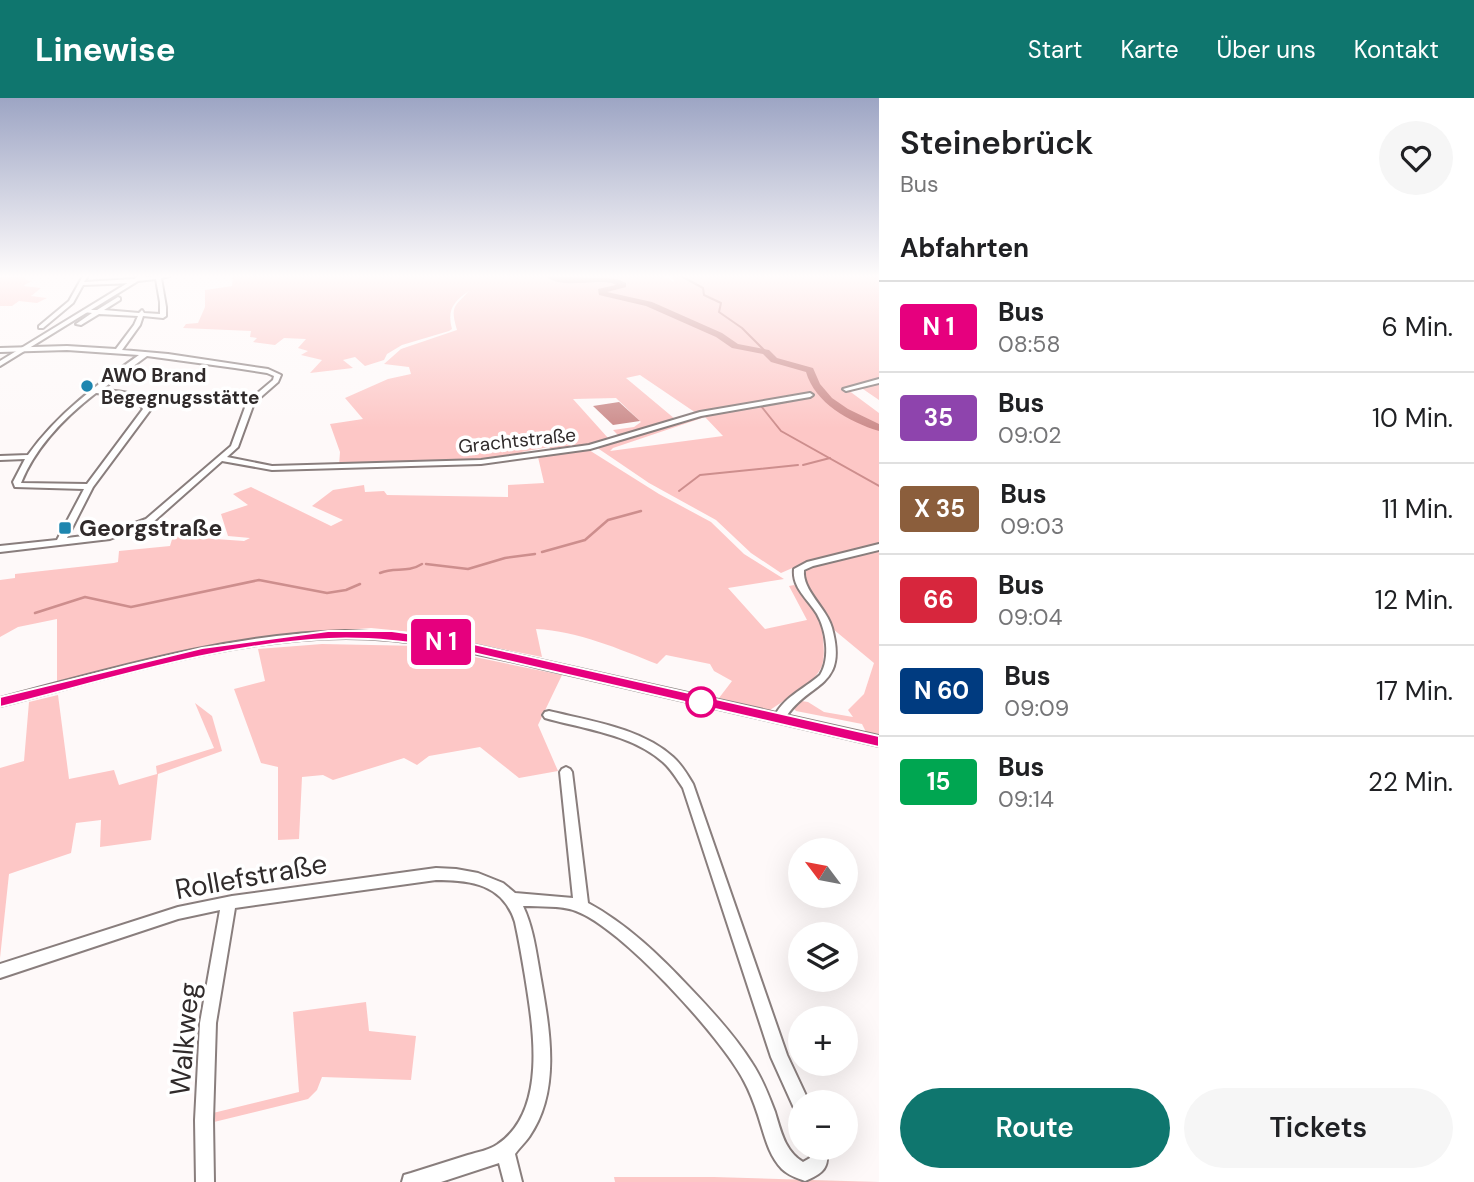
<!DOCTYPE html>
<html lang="de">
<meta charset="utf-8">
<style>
:root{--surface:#fff;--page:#f6f6f6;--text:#202124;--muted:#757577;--line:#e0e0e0;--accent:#0f766e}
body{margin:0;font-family:"DM Sans",sans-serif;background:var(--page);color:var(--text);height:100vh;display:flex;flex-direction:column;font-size:26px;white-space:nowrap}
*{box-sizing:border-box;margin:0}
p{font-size:23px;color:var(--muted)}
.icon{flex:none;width:38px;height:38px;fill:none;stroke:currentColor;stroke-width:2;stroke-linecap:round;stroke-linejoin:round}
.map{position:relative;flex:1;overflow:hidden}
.details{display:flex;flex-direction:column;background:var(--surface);width:595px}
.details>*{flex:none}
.badge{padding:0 14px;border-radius:5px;font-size:24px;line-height:46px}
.needle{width:46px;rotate:302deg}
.tools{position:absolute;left:788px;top:740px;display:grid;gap:14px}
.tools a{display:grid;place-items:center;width:70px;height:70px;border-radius:50%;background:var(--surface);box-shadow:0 7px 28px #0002;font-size:35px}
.map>.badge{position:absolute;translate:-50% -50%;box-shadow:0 0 0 4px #fff}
h2{padding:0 21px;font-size:26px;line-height:63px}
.round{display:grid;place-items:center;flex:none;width:74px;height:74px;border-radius:37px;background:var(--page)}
.summary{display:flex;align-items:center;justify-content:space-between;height:119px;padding:0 21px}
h1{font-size:33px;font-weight:600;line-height:52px}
.action{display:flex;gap:14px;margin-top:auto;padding:14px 21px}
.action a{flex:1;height:80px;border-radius:42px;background:var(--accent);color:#fff;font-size:28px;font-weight:600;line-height:80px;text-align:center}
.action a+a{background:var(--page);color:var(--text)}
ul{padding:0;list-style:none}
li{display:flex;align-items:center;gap:21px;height:91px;padding:0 21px;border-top:2px solid var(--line)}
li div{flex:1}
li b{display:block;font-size:26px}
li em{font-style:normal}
li .badge{min-width:77px;font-weight:700;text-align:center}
header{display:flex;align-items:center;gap:42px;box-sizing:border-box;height:98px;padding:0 35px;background:var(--accent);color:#fff}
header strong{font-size:33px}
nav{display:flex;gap:38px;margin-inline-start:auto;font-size:24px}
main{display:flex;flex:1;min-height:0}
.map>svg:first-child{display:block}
.green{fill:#fdc7c6;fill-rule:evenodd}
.water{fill:#cd8e8d}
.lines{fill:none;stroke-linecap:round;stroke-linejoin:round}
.stream-far1{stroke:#cd8e8d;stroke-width:2}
.stream{stroke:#cd8e8d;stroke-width:2.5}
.river{fill:#cd8e8d;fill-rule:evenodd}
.minor-casing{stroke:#897e7d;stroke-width:4}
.major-casing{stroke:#897e7d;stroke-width:4}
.minor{fill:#fff;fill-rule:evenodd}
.major{fill:#fff;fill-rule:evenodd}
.line{fill:#e6007e;stroke:#fff;stroke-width:2}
.poi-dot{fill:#1e86af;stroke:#fff;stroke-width:2.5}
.stop-dot{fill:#fff;stroke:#e6007e;stroke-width:3.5}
.labels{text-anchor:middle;stroke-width:7;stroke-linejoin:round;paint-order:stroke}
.far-poi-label{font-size:19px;font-weight:bold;fill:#302b2b;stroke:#fff;text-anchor:start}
.far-street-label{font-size:19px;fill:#302b2b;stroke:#fff}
.poi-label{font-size:23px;font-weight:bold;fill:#302b2b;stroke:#fff;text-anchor:start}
.near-street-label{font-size:28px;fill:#302b2b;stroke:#fff}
</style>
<header>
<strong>Linewise</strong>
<nav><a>Start</a><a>Karte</a><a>Über uns</a><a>Kontakt</a></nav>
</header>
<main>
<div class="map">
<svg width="879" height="1084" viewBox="0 0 879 1084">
<rect width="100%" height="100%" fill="#fef9f9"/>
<g class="green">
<path d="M0,178l27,1 -5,2 10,2 -9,5 18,2 -10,8 16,2 -10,5 -18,-2 -7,5h-12z"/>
<path d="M233,178h430l11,6 -2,-6h207v124l-19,-13 -12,3 31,23v132l-82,21 -16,7 -30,-20 -35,-33 -67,-37 -53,-36 103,-32 -59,-40 -14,3 49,41 -57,16 -5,-5 21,-3 7,-5 -25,-24 -43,1 35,39 -21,7 -34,6 -4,-4 -27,5 2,4 -43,5 -142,5 1,-14 -10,-28 33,-5 -18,-21 43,-19 23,-5 -2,-7 -25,-3 17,-15 56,-19c-7,-24 -3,-23 12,-39 -16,11 -22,19 -17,38l-3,2 -47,14 -15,9 -3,6 -19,6 -10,-9 -12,3 10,8 -43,5 12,-13 -21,-5 7,-4 -10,-3 8,-9 -22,-1 -9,7 -22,-3 4,-4 -7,-1 1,-6 -68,-3 3,-4 12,-1 7,-16v-17l27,-4zM705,319l18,19 -113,15 3,-3z"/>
<path d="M589,352l70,44 52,28 33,32 40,25 -56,9 37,41 42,-9 -18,-34 5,-1c5,4 13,8 17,13 10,11 17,57 10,70 -9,18 -35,31 -51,42l-51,-12 13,-17 -18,-10 -4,-7 -44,-9 -9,9c-38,-15 -79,-33 -121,-35l6,28 -120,-24 -51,-5 -102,8 -76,13 -136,32v-62l-39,8 -18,10v-57l15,-2v-4l99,-11 4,-1 1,-11 51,-5 3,-10 71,5 6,-3 -22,-2 -7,-22 27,-9 -15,-11 18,-7 80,39 12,-6 -31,-14 21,-16 31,-5 1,7 19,-1 3,4 121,2v-12l36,-2 -6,-26z"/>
<path d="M879,452v184l-13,-2 -4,-8 -66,-13 -6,-7 5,-4 13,2 16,10 29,5 -5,-7 16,-16 10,-31 -41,-34 -5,-14 -25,-33v-11l12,-7z"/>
<path d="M322,546l99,2 141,29 -24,50 20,46 -39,7 -39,-31 -51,9 -12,9 -13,-7 -71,22 -10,-5 -21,2 -3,62 -21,1v-73l-17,-4 -27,-74 31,-8 -7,-32z"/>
<path d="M58,597l11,84 45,-9 5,15 38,-11 -1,-8 58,-18 -19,-45 17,13 10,35 -64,23 -7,66 -51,7 1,-27 -25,3 -5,30 -62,21 -9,84v-190l24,-7 5,-59z"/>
<path d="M366,904l3,29 47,5 -5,44 -89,-3 -5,13 -9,9 -94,23 -1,-9 86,-21 -6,-80z"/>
<path d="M614,1079h100l165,5h-264z"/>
</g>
<path class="water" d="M619,304l21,19 -27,4 -20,-19z"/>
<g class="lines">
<g class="stream-far1">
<path d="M681,178l22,12 1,7 17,8 -2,9 23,16 24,24"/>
<path d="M761,308l20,25 98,55"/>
<path d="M803,367l27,-7"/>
<path d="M679,393l21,-16 98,-10"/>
</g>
<g class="stream">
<path d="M542,454l43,-12 23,-20 33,-9"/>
<path d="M426,466l42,5 37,-11 30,-4"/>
<path d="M380,475c15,-7 26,1 42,-9"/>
<path d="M35,515l50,-16 46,10 128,-27 68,13 19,-3 14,-6"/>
</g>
<path class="river" d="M545,178l72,3 9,4v4l-19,5 45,10 70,31 16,11 31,6 8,8 36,10 7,16 12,14 16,11 31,15v7c-30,-9 -64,-28 -73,-59l-35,-10 -8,-8 -31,-6 -16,-11 -70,-31 -47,-11 -1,-6 18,-4 -4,-2c-22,-4 -48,7 -67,-7z"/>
<g class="minor-casing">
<g id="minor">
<path d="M83,178h5l-4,6 49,-3 3,2 -3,2 -50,2 -10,18 -30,25h-4v-2l30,-25z"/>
<path d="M154,178h16l-9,2 5,29v9l-3,2 -20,-2 -3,9 -18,25 46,4 100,15 13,6 -3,7 -24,21 -16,44 -11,10 45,9 209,-6 108,-15 111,-33 110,-19 3,2 -3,2 -109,19 -111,33 -109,15 -209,6 -50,-9 -70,62 -42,16 -110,13v-6l57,-6 27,-51 -69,-2 -2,-5 12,-23 -25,1v-4l28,-1c30,-42 70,-71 111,-100l-72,-5 -67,2v-4l67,-2 49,3 18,-24 4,-9 -39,-2 -18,11 -5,-1 16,-11 -8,-1v-2h13l21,-13 2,1v2l-16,10 35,3 3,-3 2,3 16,1v-12l-4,-23 -19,2 -3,-2zM147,258l88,12 32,5 7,3 -1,4 -26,22 -16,44 -85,73 -38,14 -41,5 26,-51 58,-78c-11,-18 -32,-18 -50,-19zM96,295c16,2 38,0 47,16l-56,75 -66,-1c15,-37 44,-66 75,-90z"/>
<path d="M879,281v4l-33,8 -3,-2z"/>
<path d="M879,446v6l-66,16 -9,4c-2,21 23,38 28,58 17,63 -26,52 -49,94h-8l-2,-3c10,-22 30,-29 47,-44 11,-17 6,-45 -3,-61 -9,-15 -25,-26 -23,-45l13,-7z"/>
<path d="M549,613c41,10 92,17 124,46 9,8 14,17 20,27l94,271 22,47h-9v9l-6,-3 -23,-51 -88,-269c-6,-9 -12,-19 -20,-26 -32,-28 -79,-33 -118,-44l-2,-3 2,-3z"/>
<path d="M566,669l4,2 2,3 16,131c39,21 72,53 103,86 22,23 44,47 61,74 10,15 17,33 23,49 6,20 10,39 28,50l7,-4 -1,-10h18c2,20 -3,25 -22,33 -8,-3 -17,-6 -23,-12 -14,-14 -18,-36 -24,-54 -4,-12 -8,-23 -14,-34 -22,-43 -123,-154 -168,-170 -16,-6 -36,-4 -53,-5 10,21 13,45 17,68 9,52 22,116 -11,163 -4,6 -10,11 -14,17l7,28h-18l-5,-19 -58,19h-39l2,-7 7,-2c19,-6 38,-12 57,-18 10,-3 22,-5 30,-11 50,-34 35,-118 27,-168 -3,-18 -6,-36 -10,-54 -12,-38 -44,-42 -79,-42l-201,28 -19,115 -3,97 1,62h-18l-1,-62 5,-97 20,-113 -42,9 -178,59v-14l178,-57 54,-11 204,-28 20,1 22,4 25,10 12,10 58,5 -13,-126 2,-3z"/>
</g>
</g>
<g class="major-casing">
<g id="major">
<path d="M139,178h7l-146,90v-5z"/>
<path d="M345,533l48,2 63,8 423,95v10c-100,-23 -199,-46 -299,-69 -77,-17 -154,-39 -234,-39 -118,1 -233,39 -346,68v-8c114,-30 227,-64 345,-67z"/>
</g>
</g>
<use href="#minor" class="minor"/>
<use href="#major" class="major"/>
</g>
<linearGradient id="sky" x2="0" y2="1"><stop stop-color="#9da5c4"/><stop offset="0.54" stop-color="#fffcfc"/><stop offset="1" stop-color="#fffcfc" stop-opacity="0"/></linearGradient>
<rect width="879" height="330" fill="url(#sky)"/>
<path class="line" d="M328,533h64l64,9 423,96v11l-423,-98c-42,-6 -84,-12 -127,-10 -112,5 -221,41 -329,68v-10l202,-49z"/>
<g class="poi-dot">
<circle cx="87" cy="288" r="7"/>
<rect x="58" y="423" width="14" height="14" rx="3.5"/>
</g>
<circle class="stop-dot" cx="701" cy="604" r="14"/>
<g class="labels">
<g class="far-poi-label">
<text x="101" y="284">AWO Brand<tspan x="101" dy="22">Begegnugsstätte</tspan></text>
</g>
<g class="far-street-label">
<text transform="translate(517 342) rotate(-6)" y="7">Grachtstraße</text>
</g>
<g class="poi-label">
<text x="79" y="438">Georgstraße</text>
</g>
<g class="near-street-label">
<text transform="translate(251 778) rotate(-10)" y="10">Rollefstraße</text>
<text transform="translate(184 941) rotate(-85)" y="10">Walkweg</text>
</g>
</g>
</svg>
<div class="tools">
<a><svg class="needle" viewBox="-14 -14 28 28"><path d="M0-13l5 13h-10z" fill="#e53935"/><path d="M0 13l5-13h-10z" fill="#757577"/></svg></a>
<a><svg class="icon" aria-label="layers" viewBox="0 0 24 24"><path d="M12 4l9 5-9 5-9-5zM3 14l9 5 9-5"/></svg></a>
<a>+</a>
<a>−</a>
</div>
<b class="badge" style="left:441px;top:544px;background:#e6007e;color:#fff">N 1</b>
</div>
<section class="details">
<div class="summary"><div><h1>Steinebrück</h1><p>Bus</p></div><a class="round"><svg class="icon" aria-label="heart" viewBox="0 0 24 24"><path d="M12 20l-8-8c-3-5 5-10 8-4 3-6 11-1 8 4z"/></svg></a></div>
<h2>Abfahrten</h2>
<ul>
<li><span class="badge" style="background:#e6007e;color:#fff">N 1</span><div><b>Bus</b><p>08:58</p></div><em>6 Min.</em></li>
<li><span class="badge" style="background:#8e44ad;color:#fff">35</span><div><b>Bus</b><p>09:02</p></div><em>10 Min.</em></li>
<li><span class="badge" style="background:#8b5e3c;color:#fff">X 35</span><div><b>Bus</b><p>09:03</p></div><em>11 Min.</em></li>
<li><span class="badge" style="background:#d7263d;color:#fff">66</span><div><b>Bus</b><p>09:04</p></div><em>12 Min.</em></li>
<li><span class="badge" style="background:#003b80;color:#fff">N 60</span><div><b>Bus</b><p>09:09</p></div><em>17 Min.</em></li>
<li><span class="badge" style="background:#00a651;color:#fff">15</span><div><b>Bus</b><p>09:14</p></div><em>22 Min.</em></li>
</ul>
<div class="action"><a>Route</a><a>Tickets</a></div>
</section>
</main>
